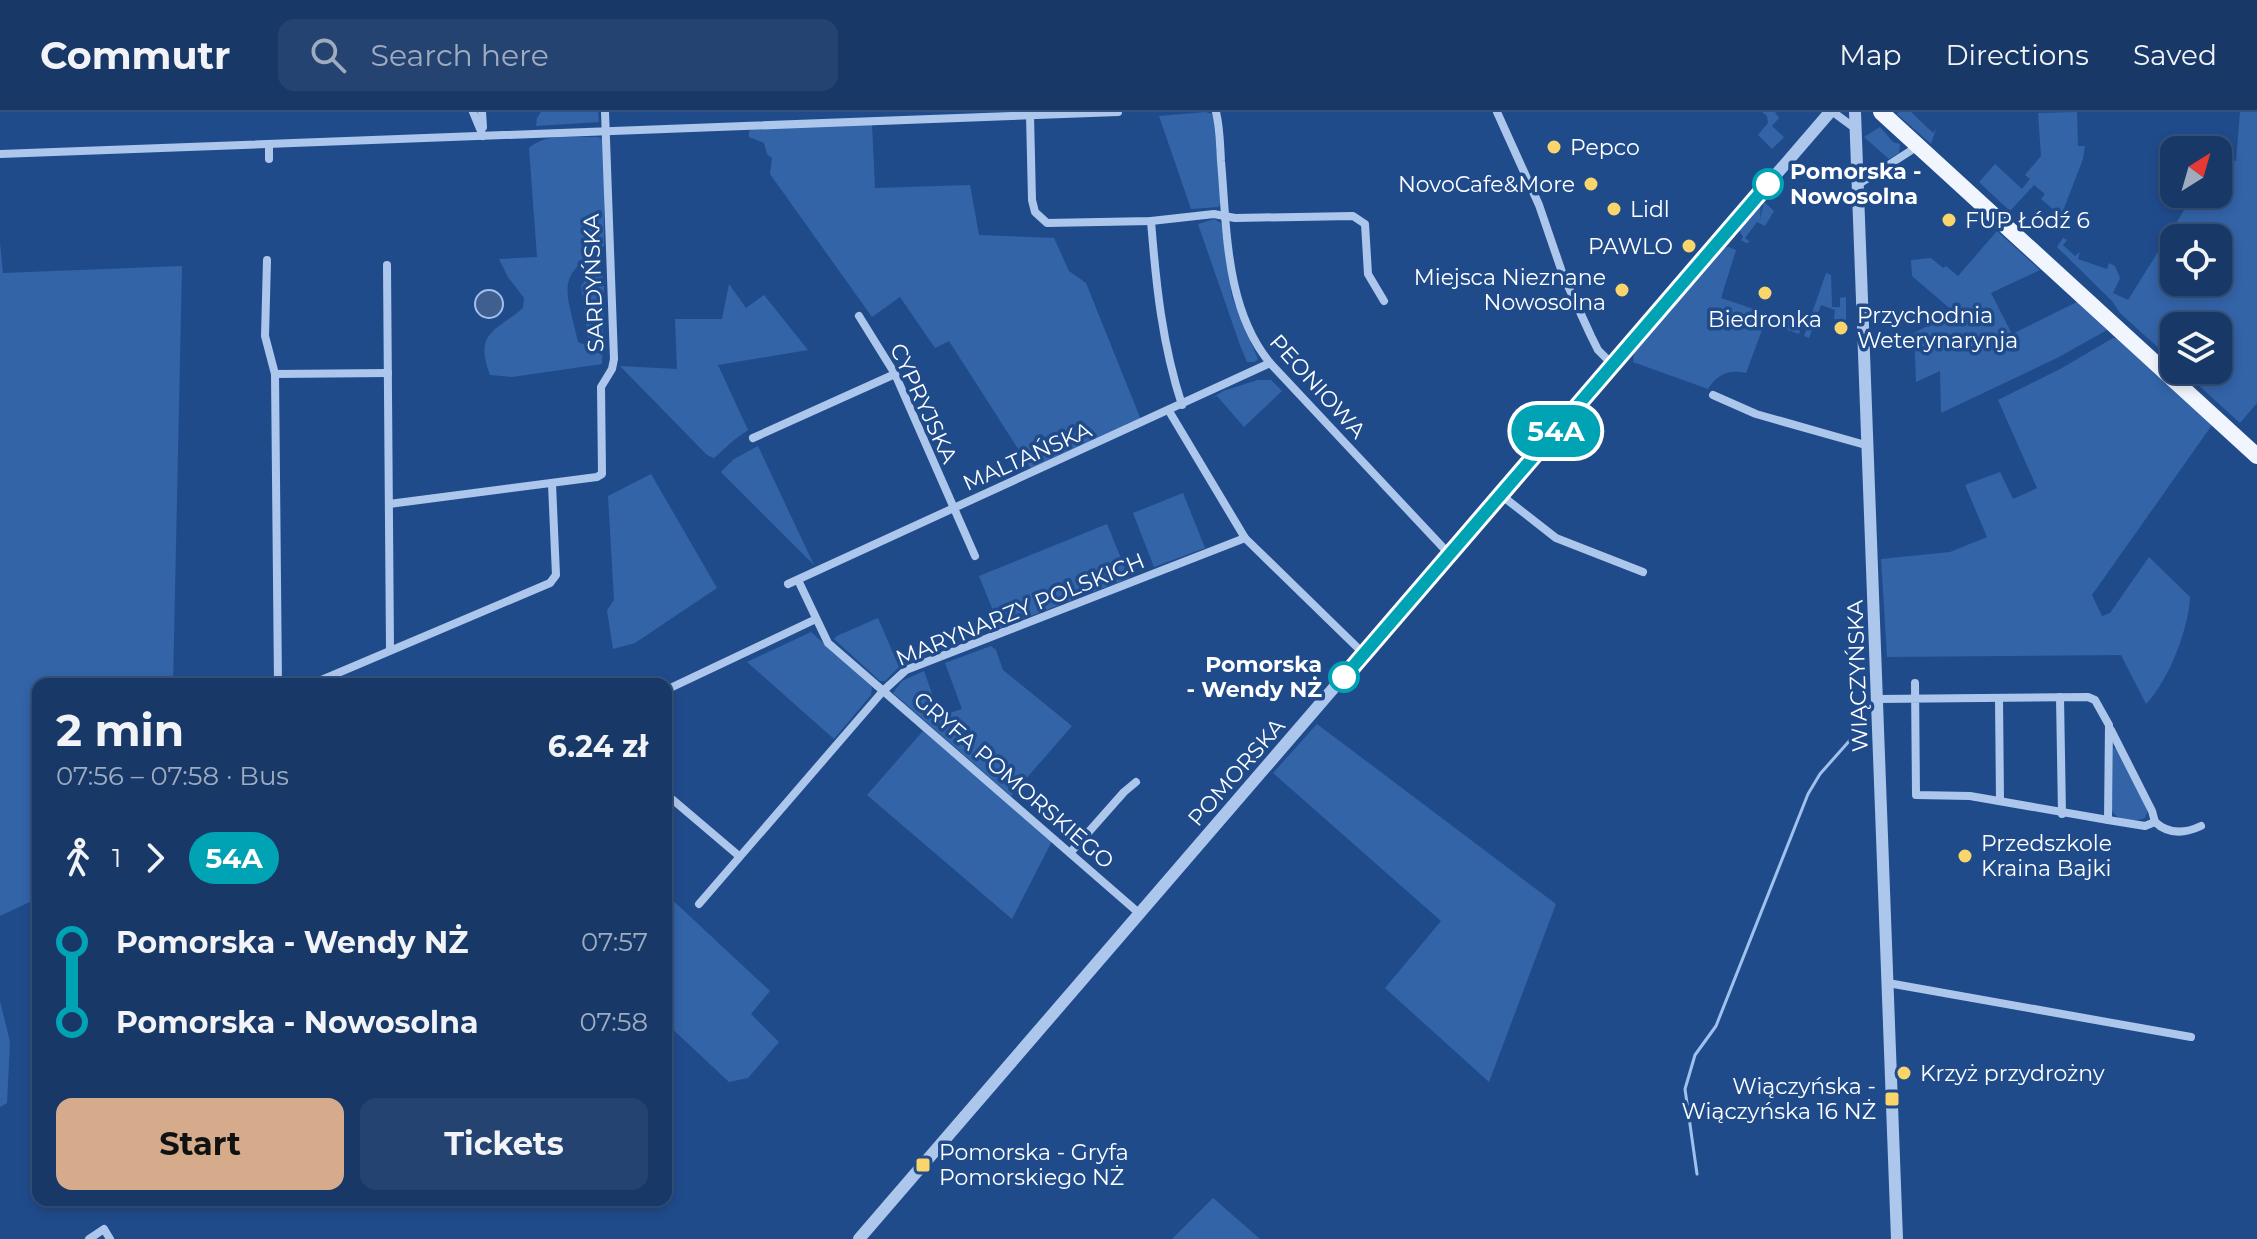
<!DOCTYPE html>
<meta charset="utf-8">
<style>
:root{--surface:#183868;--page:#254371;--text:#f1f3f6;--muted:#9facc0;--line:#36527c;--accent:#d6ab8b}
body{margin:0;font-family:Montserrat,sans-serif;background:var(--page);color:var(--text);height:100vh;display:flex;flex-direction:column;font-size:30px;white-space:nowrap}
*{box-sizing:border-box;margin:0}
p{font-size:26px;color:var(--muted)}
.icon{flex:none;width:44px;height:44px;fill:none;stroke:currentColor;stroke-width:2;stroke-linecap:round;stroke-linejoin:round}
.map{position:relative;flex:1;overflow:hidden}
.sheet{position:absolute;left:32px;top:566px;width:640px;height:528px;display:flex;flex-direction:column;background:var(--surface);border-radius:16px;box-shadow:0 4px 12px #0003,0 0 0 2px var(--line)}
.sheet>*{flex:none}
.badge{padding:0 16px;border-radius:26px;font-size:28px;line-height:52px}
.needle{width:52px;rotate:37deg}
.controls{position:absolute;left:2160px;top:24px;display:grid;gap:16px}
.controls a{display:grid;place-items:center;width:72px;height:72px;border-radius:16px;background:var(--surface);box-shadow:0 4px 12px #0003,0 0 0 2px var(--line);font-size:40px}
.map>.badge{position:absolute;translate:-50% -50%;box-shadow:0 0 0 4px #fff}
.legs{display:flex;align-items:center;gap:12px;height:88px;padding:0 24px;font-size:26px}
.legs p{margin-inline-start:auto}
.head{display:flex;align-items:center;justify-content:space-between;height:136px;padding:0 24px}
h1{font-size:44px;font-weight:700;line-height:60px}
.action{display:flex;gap:16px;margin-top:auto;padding:16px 24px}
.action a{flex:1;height:92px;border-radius:16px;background:var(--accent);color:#111;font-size:32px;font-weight:700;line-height:92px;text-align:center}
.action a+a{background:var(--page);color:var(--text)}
ul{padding:0 24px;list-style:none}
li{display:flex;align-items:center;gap:28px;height:80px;font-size:30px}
li i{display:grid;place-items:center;width:12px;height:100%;margin:0 10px;background:currentColor}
li i::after{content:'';width:20px;height:20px;margin:-10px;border:6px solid;border-radius:50%;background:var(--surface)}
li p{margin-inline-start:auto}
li:first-child i{background:linear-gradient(#0000 50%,currentColor 0)}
li:last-child i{background:linear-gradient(currentColor 50%,#0000 0)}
header{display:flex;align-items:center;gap:48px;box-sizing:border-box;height:112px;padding:0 40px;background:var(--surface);border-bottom:2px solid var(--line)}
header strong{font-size:38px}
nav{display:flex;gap:44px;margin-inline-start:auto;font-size:28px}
.search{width:560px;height:72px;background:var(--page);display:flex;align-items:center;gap:20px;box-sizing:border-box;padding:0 28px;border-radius:16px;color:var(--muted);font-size:30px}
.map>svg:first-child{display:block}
.green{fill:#3364a8;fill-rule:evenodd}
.water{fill:#405f8e;stroke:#a0c1ed;stroke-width:2}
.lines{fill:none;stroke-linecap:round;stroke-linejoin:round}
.stream{stroke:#a0c1ed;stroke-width:3}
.minor{stroke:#acc7eb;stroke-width:8}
.tertiary{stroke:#acc7eb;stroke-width:12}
.primary{stroke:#f1f6fe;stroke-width:16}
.line-1-casing{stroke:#fff;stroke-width:18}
.line-1{stroke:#00a3b4;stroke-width:12}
.poi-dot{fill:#f9d56c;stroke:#204b8b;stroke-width:3}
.stop-1-dot{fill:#fff;stroke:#00a3b4;stroke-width:4}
.labels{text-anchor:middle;stroke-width:7;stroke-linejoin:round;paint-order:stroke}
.poi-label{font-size:22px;fill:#fff;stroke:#204b8b;text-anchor:start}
.stop-label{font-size:22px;font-weight:bold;fill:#fff;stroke:#204b8b;text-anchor:start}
.street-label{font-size:22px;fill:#fff;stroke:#204b8b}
</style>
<header>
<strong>Commutr</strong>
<div class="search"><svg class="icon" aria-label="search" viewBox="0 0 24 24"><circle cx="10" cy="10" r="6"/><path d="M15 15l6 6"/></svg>Search here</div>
<nav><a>Map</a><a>Directions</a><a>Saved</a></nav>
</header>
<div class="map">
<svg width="2257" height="1127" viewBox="0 0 2257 1127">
<rect width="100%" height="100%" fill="#204b8b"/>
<g class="green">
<path d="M541,0h57l1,10 -63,4 1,-8z"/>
<path d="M1206,0l6,2 2,5 7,84 -3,4 -27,2 -32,-93z"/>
<path d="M1762,0h13l4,6 -7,8 12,11 -12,12 -14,-14 10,-12 -1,-7z"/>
<path d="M1899,0h12l22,21 3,-4 -5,15 -34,-30z"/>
<path d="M2077,0l1,34h7l-2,13 -22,57 -20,-17 4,-5 -11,-9 -24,26 -31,-29 16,-18 27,25 8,-10 -5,-4 16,-19 -3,-43z"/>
<path d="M2240,0h17v291l-17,20 -58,-53h36v-44h-44v36l-54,-49 -8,-12 -55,-54 6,-9 4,2 -4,5 12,11 5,-4 -2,7 29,10 2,-6 6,3 5,12 -7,15 15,7 63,-101 -1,-5h28v-38l18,5zM2218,126v44h-44v-44z"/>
<path d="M872,12l3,64 95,-3 9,50 75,3 15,33 17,12 55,137 -110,49 -82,-128 -14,7 -35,-51 -28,20 -102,-143 2,-16 -5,-4 -3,-11 -15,-6v-6l3,-2z"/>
<path d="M1880,15l13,15 7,2 -1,9 -10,6 -25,-22z"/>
<path d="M598,25l6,3v106c-51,31 -37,45 -26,96l7,3 3,-9 -7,-50 9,-12 12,-1 2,12 -2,79 -90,13 -22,-2c-16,-43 5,-43 33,-67l1,-10 -16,-21 -9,-18 38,-2 -8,-109c17,-16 47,-10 69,-11z"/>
<path d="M1761,89l-1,19 4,-18 10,9 -9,15 -8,-4 -12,16 5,4 -4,1 -5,-3 2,-3 -4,-7z"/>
<path d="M1214,107l7,4 11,74 26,62 -3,3h-8l-7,-17 -42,-121z"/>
<path d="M1997,119l43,39 -49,23 21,41 65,-32 30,28 -50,28 -116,55 -1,-42 -24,11 -2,-49 40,-21 -42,-36 -1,-16 20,-2 12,10 3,-2 12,10z"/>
<path d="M0,131l3,30 179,-7 -9,418h-135v214l-38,18z"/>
<path d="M1729,135l7,3 -15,48 81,27 -3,9 -34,-12 -19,51c-17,-4 -29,1 -38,16l-75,-27 1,-9 89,-105z"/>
<path d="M1826,161l5,2 1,32h8v-9l6,-1v23l-12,-1 1,-9 -14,-5 -12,33 -5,-2z"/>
<path d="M729,172l17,24 18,-13 44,55 -90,15 30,65 -14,10 -20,18 -7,-3 -87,-89 57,3 -2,-50h47z"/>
<path d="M2113,226l6,1 93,86 -120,170 10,21 8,-3 39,-56 41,40c-1,31 -22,85 -44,107l-25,-49 -234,2 -6,-98 69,-7 37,-15 -22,-52 35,-13 13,27 24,-11 -39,-88 64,-32z"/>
<path d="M1258,268h13l11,11 -38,36 -27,-31 -5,2 11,-7z"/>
<path d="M758,334l56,119 -93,-93 13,-13z"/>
<path d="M651,362l66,114 -82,55 -22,6 -6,-39 7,-10 -6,-104z"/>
<path d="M1183,381l22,55 -51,19 -21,-54z"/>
<path d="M1107,412l22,54 -129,50 -21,-52z"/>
<path d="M878,506l21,49 -14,14h-5l-46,-42 3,-3z"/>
<path d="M811,520l61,55 -1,8 -37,44 -87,-77z"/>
<path d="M991,534l5,4 7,20 69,56 -61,70 -118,-103 9,-12 22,-10 16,45 22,-7 -17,-46z"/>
<path d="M1317,612l239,180 -67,178 -104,-94 56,-67 -168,-148z"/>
<path d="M923,619l129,110 -40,78 -145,-124z"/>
<path d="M2113,636l4,1 31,61 -3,8c-11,4 -28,4 -33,-8z"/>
<path d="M666,782l104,97 -19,23 28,28 -31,36 -19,4 -63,-59z"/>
<path d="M0,889l10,41 -3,61 -7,4z"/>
<path d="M1213,1086l47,41h-88z"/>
</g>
<circle class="water" cx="489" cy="192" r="14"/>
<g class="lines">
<path class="stream" d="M1697,1062l-12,-85 10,-34 21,-29 92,-232 12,-20 31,-35"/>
<g class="minor">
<path d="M473,0l10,24"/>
<path d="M482,0l1,15"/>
<path d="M1216,0c4,16 4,33 5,49 6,68 4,147 49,202l180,192"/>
<path d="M1497,0l42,93 24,70 28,61 7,14 15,15"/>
<path d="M1833,0l23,17"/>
<path d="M1030,3l2,85 3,12 12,11 104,-2 63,-7 21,4 118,-2 12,8 3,50 16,27"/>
<path d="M0,42l1118,-42"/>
<path d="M269,47v-14"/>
<path d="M1859,72l59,-38"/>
<path d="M1151,109c5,63 11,123 31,184"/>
<path d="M267,148l-2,76 10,38 3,310"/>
<path d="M387,153l3,385"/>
<path d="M859,204l36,58 80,182"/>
<path d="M275,262l113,-1"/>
<path d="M1713,283l43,19 113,32"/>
<path d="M1169,299l76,127 119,116"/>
<path d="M753,326l142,-64"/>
<path d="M1501,383l55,43 87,34"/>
<path d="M389,392l208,-27 5,-3 -1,-87 11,-18 2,-10 -9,-247"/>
<path d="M798,468l30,63 312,271"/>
<path d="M788,472l482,-221"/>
<path d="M312,572l238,-101 6,-8 -4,-91"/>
<path d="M666,578l150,-71"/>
<path d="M2060,585l2,117"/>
<path d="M1999,586l1,103"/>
<path d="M1878,587l210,-2 7,3 14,25 -1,95 -138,-24 -54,-1 -1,-112"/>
<path d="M2111,618l41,81 3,11"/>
<path d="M666,682l73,62"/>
<path d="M2108,708l37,6 10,-4c14,13 31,11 46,4"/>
<path d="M1070,741l54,-61 12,-10"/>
<path d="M699,792l184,-213 23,-21 339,-132"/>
<path d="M1888,871l303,54"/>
<path d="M89,1127l15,-10 6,10"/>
</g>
<g class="tertiary">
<path d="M1855,0l42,1127"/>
<path d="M859,1127l971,-1127"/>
</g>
<path class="primary" d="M1881,0l376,344"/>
</g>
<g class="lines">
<g class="line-1-casing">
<path id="line-1" d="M1344,565l424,-493"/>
</g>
<use href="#line-1" class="line-1"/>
</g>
<g class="poi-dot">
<circle cx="1554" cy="35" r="8"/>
<circle cx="1591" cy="72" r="8"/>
<circle cx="1614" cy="97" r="8"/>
<circle cx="1949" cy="108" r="8"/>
<circle cx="1689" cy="134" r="8"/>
<circle cx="1622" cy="178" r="8"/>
<circle cx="1765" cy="181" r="8"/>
<circle cx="1841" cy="216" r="8"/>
<circle cx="1965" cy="744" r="8"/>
<circle cx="1904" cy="961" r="8"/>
<rect x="1884" y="979" width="16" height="16" rx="4"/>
<rect x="915" y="1045" width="16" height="16" rx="4"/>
</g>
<g class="stop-1-dot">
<circle cx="1768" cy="72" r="14"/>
<circle cx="1344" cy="565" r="14"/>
</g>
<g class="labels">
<g class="poi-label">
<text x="1570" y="43">Pepco</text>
<text x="1575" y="80" text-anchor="end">NovoCafe&amp;More</text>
<text x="1630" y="105">Lidl</text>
<text x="1965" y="116">FUP Łódź 6</text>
<text x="1673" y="142" text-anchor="end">PAWLO</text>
<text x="1606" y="173" text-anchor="end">Miejsca Nieznane<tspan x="1606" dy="25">Nowosolna</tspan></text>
<text x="1857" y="211">Przychodnia<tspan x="1857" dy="25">Weterynarynja</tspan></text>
<text x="1765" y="215" text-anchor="middle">Biedronka</text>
<text x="1981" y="739">Przedszkole<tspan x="1981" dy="25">Kraina Bajki</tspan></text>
<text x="1920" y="969">Krzyż przydrożny</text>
<text x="1876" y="982" text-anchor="end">Wiączyńska -<tspan x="1876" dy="25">Wiączyńska 16 NŻ</tspan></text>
<text x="939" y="1048">Pomorska - Gryfa<tspan x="939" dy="25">Pomorskiego NŻ</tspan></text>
</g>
<g class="stop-label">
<text x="1790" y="67">Pomorska -<tspan x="1790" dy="25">Nowosolna</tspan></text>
<text x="1322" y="560" text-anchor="end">Pomorska<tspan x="1322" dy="25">- Wendy NŻ</tspan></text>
</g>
<g class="street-label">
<text transform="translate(593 171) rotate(-92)" y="8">SARDYŃSKA</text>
<text transform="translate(1318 274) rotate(48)" y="8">PEONIOWA</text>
<text transform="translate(924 291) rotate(65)" y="8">CYPRYJSKA</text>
<text transform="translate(1027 344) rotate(-24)" y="8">MALTAŃSKA</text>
<text transform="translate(1020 497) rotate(-22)" y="8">MARYNARZY POLSKICH</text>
<text transform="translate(1857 564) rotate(-92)" y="8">WIĄCZYŃSKA</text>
<text transform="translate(1236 660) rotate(-49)" y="8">POMORSKA</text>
<text transform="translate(1014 668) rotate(41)" y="8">GRYFA POMORSKIEGO</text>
</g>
</g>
</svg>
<div class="controls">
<a><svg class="needle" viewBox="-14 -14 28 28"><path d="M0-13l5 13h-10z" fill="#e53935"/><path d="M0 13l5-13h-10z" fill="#9facc0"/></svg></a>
<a><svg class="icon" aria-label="locate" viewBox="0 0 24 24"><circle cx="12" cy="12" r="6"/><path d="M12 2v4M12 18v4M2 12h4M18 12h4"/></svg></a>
<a><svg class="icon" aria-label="layers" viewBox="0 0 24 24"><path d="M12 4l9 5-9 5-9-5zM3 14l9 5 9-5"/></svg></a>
</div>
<b class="badge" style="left:1556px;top:319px;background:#00a3b4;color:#fff">54A</b>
<section class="sheet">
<div class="head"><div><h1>2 min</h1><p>07:56 – 07:58 · Bus</p></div><b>6.24 zł</b></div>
<div class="legs"><svg class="icon" aria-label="walk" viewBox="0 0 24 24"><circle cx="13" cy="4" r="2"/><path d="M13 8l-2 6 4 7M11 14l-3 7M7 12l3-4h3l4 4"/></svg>1<svg class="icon" aria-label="forward" viewBox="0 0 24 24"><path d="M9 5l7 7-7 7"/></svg><b class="badge" style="background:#00a3b4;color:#fff">54A</b></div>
<ul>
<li><i style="color:#00a3b4"></i><b>Pomorska - Wendy NŻ</b><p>07:57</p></li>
<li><i style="color:#00a3b4"></i><b>Pomorska - Nowosolna</b><p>07:58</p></li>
</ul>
<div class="action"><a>Start</a><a>Tickets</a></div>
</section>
</div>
